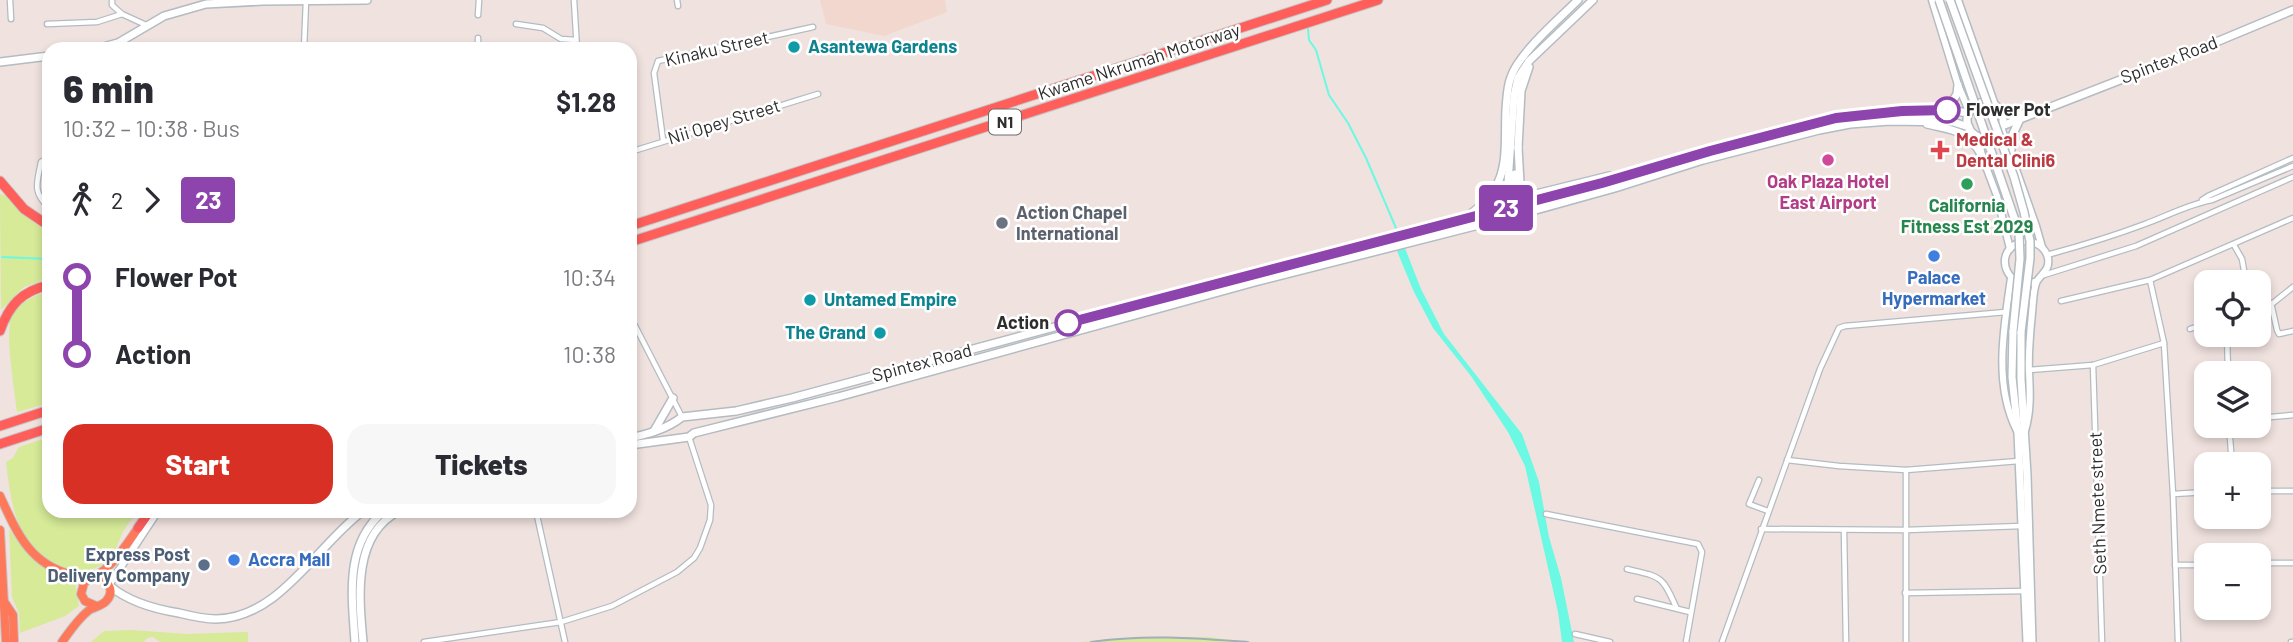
<!DOCTYPE html>
<meta charset="utf-8">
<style>
:root{--surface:#fff;--page:#f7f7f7;--text:#2b2b33;--muted:#7c7c81;--accent:#d93025}
body{margin:0;font-family:Barlow,sans-serif;background:var(--page);color:var(--text);height:100vh;display:flex;flex-direction:column;font-size:26px;white-space:nowrap}
*{box-sizing:border-box;margin:0}
p{font-size:23px;color:var(--muted)}
.icon{flex:none;width:38px;height:38px;fill:none;stroke:currentColor;stroke-width:2;stroke-linecap:round;stroke-linejoin:round}
.map{position:relative;flex:1;overflow:hidden}
.panel{position:absolute;left:42px;top:42px;width:595px;height:476px;display:flex;flex-direction:column;background:var(--surface);border-radius:21px;box-shadow:0 4px 10px #0003}
.panel>*{flex:none}
.badge{padding:0 14px;border-radius:5px;font-size:24px;line-height:46px}
.controls{position:absolute;left:2194px;top:270px;display:grid;gap:14px}
.controls a{display:grid;place-items:center;width:77px;height:77px;border-radius:14px;background:var(--surface);box-shadow:0 4px 10px #0003;font-size:35px}
.map>.badge{position:absolute;translate:-50% -50%;box-shadow:0 0 0 4px #fff}
.legs{display:flex;align-items:center;gap:10px;height:77px;padding:0 21px;font-size:23px}
.legs p{margin-inline-start:auto}
.head{display:flex;align-items:center;justify-content:space-between;height:119px;padding:0 21px}
h1{font-size:38px;font-weight:800;line-height:52px}
.button{display:flex;gap:14px;margin-top:auto;padding:14px 21px}
.button a{flex:1;height:80px;border-radius:21px;background:var(--accent);color:#fff;font-size:28px;font-weight:800;line-height:80px;text-align:center}
.button a+a{background:var(--page);color:var(--text)}
ul{padding:0 21px;list-style:none}
li{display:flex;align-items:center;gap:24px;height:77px;font-size:26px}
li i{display:grid;place-items:center;width:10px;height:100%;margin:0 9px;background:currentColor}
li i::after{content:'';width:18px;height:18px;margin:-9px;border:5px solid;border-radius:50%;background:var(--surface)}
li p{margin-inline-start:auto}
li:first-child i{background:linear-gradient(#0000 50%,currentColor 0)}
li:last-child i{background:linear-gradient(currentColor 50%,#0000 0)}
.map>svg:first-child{display:block}
.education{fill:#f2d7ce}
.green{fill:#d6ea98}
.water{fill:#6bf9e3}
.lines{fill:none;stroke-linecap:round;stroke-linejoin:round}
.stream{stroke:#6bf9e3;stroke-width:2}
.minor-casing{stroke:#b3bcc2;stroke-width:7}
.tertiary-casing{stroke:#b3bcc2;stroke-width:9}
.secondary-casing{stroke:#b3bcc2;stroke-width:10}
.trunk-casing{stroke:#c4c4c4;stroke-width:10}
.motorway-casing{stroke:#c4c4c4;stroke-width:11}
.minor{stroke:#fff;stroke-width:4.5}
.tertiary{stroke:#fff;stroke-width:6}
.secondary{stroke:#fff;stroke-width:7}
.trunk{stroke:#fe785a;stroke-width:8}
.motorway{stroke:#ff5e5b;stroke-width:9}
.rail{stroke:#a1afb9;stroke-width:2}
.secondary-bridge-casing{stroke:#b3bcc2;stroke-width:10;stroke-linecap:butt}
.secondary-bridge{stroke:#fff;stroke-width:7}
.line-1-casing{stroke:#fff;stroke-width:16}
.line-1{stroke:#8e44ad;stroke-width:10}
.culture-dot{fill:#0f9aa8;stroke:#fff;stroke-width:2.5}
.stop-1-dot{fill:#fff;stroke:#8e44ad;stroke-width:3.5}
.health-dot{fill:#e0444e;stroke:#fff;stroke-width:2.5}
.hotel-dot{fill:#d1479c;stroke:#fff;stroke-width:2.5}
.leisure-dot{fill:#2e9e5b;stroke:#fff;stroke-width:2.5}
.worship-dot{fill:#6b7280;stroke:#fff;stroke-width:2.5}
.shop-dot{fill:#3f7fe0;stroke:#fff;stroke-width:2.5}
.service-dot{fill:#5c6f8a;stroke:#fff;stroke-width:2.5}
.labels{text-anchor:middle;stroke-width:5;stroke-linejoin:round;paint-order:stroke}
.shield{fill:#fff;stroke:#6d6d6d;stroke-width:2}
.shield-label{font-size:16px;font-weight:bold;fill:#2e2e2e}
.culture-label{font-size:18px;font-weight:bold;fill:#0d838f;stroke:#fff;text-anchor:start}
.street-label{font-size:18px;fill:#2e2e2e;stroke:#fff}
.stop-label{font-size:18px;font-weight:bold;fill:#2e2e2e;stroke:#fff;text-anchor:start}
.health-label{font-size:18px;font-weight:bold;fill:#be3a42;stroke:#fff;text-anchor:start}
.hotel-label{font-size:18px;font-weight:bold;fill:#b23c85;stroke:#fff}
.leisure-label{font-size:18px;font-weight:bold;fill:#27864d;stroke:#fff}
.worship-label{font-size:18px;font-weight:bold;fill:#5b616d;stroke:#fff;text-anchor:start}
.shop-label{font-size:18px;font-weight:bold;fill:#366cbe;stroke:#fff}
.service-label{font-size:18px;font-weight:bold;fill:#4e5e75;stroke:#fff;text-anchor:end}
</style>
<div class="map">
<svg width="2293" height="642" viewBox="0 0 2293 642">
<rect width="100%" height="100%" fill="#f0e2df"/>
<path class="education" d="M820,0h125l2,12 -63,24 -58,-12z"/>
<g class="green">
<path d="M0,194l6,2 18,19 25,18v45l-25,9 -23,23z"/>
<path d="M49,292v111l-32,9c-2,-19 -12,-77 -6,-93 6,-15 23,-25 38,-27z"/>
<path d="M49,437v74h90c-6,7 -12,13 -16,21 -6,12 -8,25 -20,32 -12,8 -24,7 -37,4 -49,-13 -55,-64 -60,-106l7,-4 6,-11z"/>
<path d="M9,529c19,28 35,39 66,53l4,24 -14,10 -45,17 -1,-20 -7,-16z"/>
<path d="M130,630l57,4 61,-2v10h-88l-7,-5 -6,1 -3,4h-53l13,-11z"/>
<path d="M1208,637l37,5h-164l33,-3z"/>
</g>
<path class="water" d="M1405,248l16,41 23,45 78,100 17,48 10,55 12,41 13,64h-12l-4,-30 -33,-146 -17,-34 -37,-56 -38,-48 -19,-36 -17,-41z"/>
<g class="lines">
<g class="stream">
<path d="M1308,29l1,11 7,10 13,45 19,28 18,35 30,70"/>
<path d="M2,257l47,2"/>
</g>
<g class="minor-casing">
<g id="minor">
<path d="M10,0l1,19"/>
<path d="M112,0v5l10,9 24,11"/>
<path d="M574,0l3,49"/>
<path d="M677,0l1,6"/>
<path d="M478,15l1,-15"/>
<path d="M47,24l50,-2 25,-8"/>
<path d="M516,24l27,4 18,11 15,1"/>
<path d="M478,38v11"/>
<path d="M304,49l2,-48"/>
<path d="M663,140l-9,-67 4,-12 155,-34"/>
<path d="M630,152l188,-58"/>
<path d="M49,157l-8,5c-4,22 -9,29 8,46"/>
<path d="M2202,200l6,-4 85,-38"/>
<path d="M2234,245l8,14 4,23"/>
<path d="M2047,255c33,-9 66,-19 98,-31 22,-8 44,-20 67,-24l81,-34"/>
<path d="M2044,275l92,-29 157,-69"/>
<path d="M2150,280l14,63 9,151 5,148"/>
<path d="M2061,301l89,-21 143,-62"/>
<path d="M2271,303l6,27 2,4 14,-3"/>
<path d="M2259,308l14,-5 20,-16"/>
<path d="M630,316l52,101"/>
<path d="M2190,329l17,-6"/>
<path d="M2227,334l1,39"/>
<path d="M2093,365l9,277"/>
<path d="M2029,370l64,-5 71,-22"/>
<path d="M2259,418l34,-3"/>
<path d="M2229,425l3,39"/>
<path d="M1787,460l52,6 67,4 113,-9"/>
<path d="M1759,480l-10,24 19,7"/>
<path d="M2259,491h34"/>
<path d="M2173,494l34,-2"/>
<path d="M536,511l29,131"/>
<path d="M1546,514l152,30 4,8 -16,90"/>
<path d="M1761,529l145,1 116,-4"/>
<path d="M1844,531l2,111"/>
<path d="M2259,563h34"/>
<path d="M2175,565h32"/>
<path d="M1627,569c34,8 35,6 49,38"/>
<path d="M1905,593l120,-2"/>
<path d="M1637,599l53,13"/>
<path d="M1575,634l35,8"/>
<path d="M424,642l137,-20 51,-16 65,-34 17,-14 6,-10 10,-28 1,-15 -22,-68"/>
<path d="M1722,642l98,-273 19,-41 6,-2 161,-14"/>
<path d="M1906,642v-172"/>
<path d="M2291,642h2"/>
</g>
</g>
<g class="tertiary-casing">
<g id="tertiary">
<path d="M1932,0l26,85 11,26"/>
<path d="M1958,0l37,105"/>
<path d="M2001,127l35,99 6,21"/>
<path d="M1978,136l4,20 15,40 13,53"/>
<path d="M2011,278c-7,49 -18,106 6,153"/>
<path d="M2025,431c6,-20 5,-39 4,-59 -1,-19 1,-39 3,-59 1,-8 1,-25 5,-32 5,-8 13,-11 11,-23 -3,-13 -18,-20 -30,-15 -26,11 -10,50 19,38"/>
<path d="M109,585l49,-74"/>
</g>
</g>
<g class="secondary-casing">
<g id="secondary">
<path d="M96,49l22,-6 46,-27 42,-12 57,-3 104,-1"/>
<path d="M0,62l49,-6"/>
<circle cx="1985" cy="120" r="18"/>
<path d="M1947,110l10,-16 1,-9"/>
<path d="M2002,113l10,3 15,-3"/>
<path d="M1927,124c28,7 40,5 55,32"/>
<path d="M2002,126l195,-76 96,-40"/>
<path d="M1518,147l2,36 6,8 10,3 73,-18"/>
<path d="M1518,148l3,-57 8,-24"/>
<path d="M2011,150v-12l8,-17"/>
<path d="M1513,211l2,-37"/>
<path d="M1506,212l8,-116 4,-18 11,-17 64,-61"/>
<path d="M1469,215c43,-31 35,-59 37,-106 1,-11 1,-22 5,-32 8,-24 48,-58 67,-77"/>
<path d="M2013,331l-1,46 6,56 9,209"/>
<path d="M2021,332v47l6,96 5,167"/>
<path d="M654,431l19,-33"/>
<path d="M630,438c18,-4 37,-9 52,-21l54,-6 56,-13 325,-88 207,-53 54,-17 224,-57 108,-32 126,-32 66,-8 45,-1 22,3"/>
<path d="M630,445l59,-8 5,-4 144,-36 417,-115 259,-66 101,-28 88,-28 116,-30 31,-6 40,-3 63,1 16,5"/>
<path d="M110,586c19,16 44,23 69,27 12,3 25,6 37,6 64,-1 100,-73 147,-108"/>
<path d="M355,642c-3,-46 -11,-98 29,-131"/>
<path d="M363,642c-4,-44 -11,-107 36,-131"/>
</g>
</g>
<g class="trunk-casing">
<g id="trunk">
<path d="M0,496c17,37 30,69 73,79 7,1 15,5 22,1 18,-9 31,-31 43,-48"/>
<path d="M0,530l6,112"/>
<path d="M90,578l-6,5 -3,11 4,7 11,5"/>
<path d="M3,600l10,15 1,27"/>
<path d="M62,642c8,-11 15,-22 26,-31 5,-4 15,-5 19,-11 9,-11 -1,-22 -13,-24"/>
</g>
</g>
<g class="motorway-casing">
<g id="motorway">
<path d="M0,181l24,28 25,17"/>
<path d="M630,226l697,-226"/>
<path d="M630,242l748,-242"/>
<path d="M0,331c9,-26 22,-40 49,-46"/>
<path d="M0,426l49,-16"/>
<path d="M0,444l49,-16"/>
<path d="M138,528l12,-17"/>
</g>
</g>
<use href="#minor" class="minor"/>
<use href="#tertiary" class="tertiary"/>
<use href="#secondary" class="secondary"/>
<use href="#trunk" class="trunk"/>
<use href="#motorway" class="motorway"/>
<path class="rail" d="M1091,642c53,-8 104,-4 157,0"/>
<g class="secondary-bridge-casing">
<g id="secondary-bridge">
<path d="M1939,0l80,232 1,27 -7,72"/>
<path d="M1950,0l64,177 10,35 6,29v17l-9,74"/>
</g>
</g>
<use href="#secondary-bridge" class="secondary-bridge"/>
</g>
<g class="lines">
<g class="line-1-casing">
<path id="line-1" d="M1068,323l534,-140 108,-32 126,-33 66,-7 45,-1"/>
</g>
<use href="#line-1" class="line-1"/>
</g>
<g class="culture-dot">
<circle cx="794" cy="47" r="7"/>
<circle cx="810" cy="300" r="7"/>
<circle cx="880" cy="333" r="7"/>
</g>
<g class="stop-1-dot">
<circle cx="1947" cy="110" r="12"/>
<circle cx="1068" cy="323" r="12"/>
</g>
<path class="health-dot" d="M1936.5 139.5h7v7h7v7h-7v7h-7v-7h-7v-7h7z"/>
<circle class="hotel-dot" cx="1828" cy="160" r="7"/>
<circle class="leisure-dot" cx="1967" cy="184" r="7"/>
<circle class="worship-dot" cx="1002" cy="223" r="7"/>
<g class="shop-dot">
<circle cx="1934" cy="256" r="7"/>
<circle cx="234" cy="560" r="7"/>
</g>
<circle class="service-dot" cx="204" cy="565" r="7"/>
<g class="labels">
<rect class="shield" x="989" y="109.5" width="32" height="25" rx="5"/>
<g class="shield-label">
<text x="1005" y="128">N1</text>
</g>
<g class="culture-label">
<text x="808" y="53">Asantewa Gardens</text>
<text x="824" y="306">Untamed Empire</text>
<text x="866" y="339" text-anchor="end">The Grand</text>
</g>
<g class="street-label">
<text transform="translate(717 49) rotate(-13)" y="6">Kinaku Street</text>
<text transform="translate(2169 60) rotate(-21)" y="6">Spintex Road</text>
<text transform="translate(1139 62) rotate(-18)" y="6">Kwame Nkrumah Motorway</text>
<text transform="translate(724 122) rotate(-17)" y="6">Nii Opey Street</text>
<text transform="translate(922 363) rotate(-15)" y="6">Spintex Road</text>
<text transform="translate(2098 503) rotate(-92)" y="6">Seth Nmete street</text>
</g>
<g class="stop-label">
<text x="1966" y="116">Flower Pot</text>
<text x="1049" y="329" text-anchor="end">Action</text>
</g>
<g class="health-label">
<text x="1956" y="146">Medical &amp;<tspan x="1956" dy="21">Dental Clini6</tspan></text>
</g>
<g class="hotel-label">
<text x="1828" y="188">Oak Plaza Hotel<tspan x="1828" dy="21">East Airport</tspan></text>
</g>
<g class="leisure-label">
<text x="1967" y="212">California<tspan x="1967" dy="21">Fitness Est 2029</tspan></text>
</g>
<g class="worship-label">
<text x="1016" y="219">Action Chapel<tspan x="1016" dy="21">International</tspan></text>
</g>
<g class="shop-label">
<text x="1934" y="284">Palace<tspan x="1934" dy="21">Hypermarket</tspan></text>
<text x="248" y="566" text-anchor="start">Accra Mall</text>
</g>
<g class="service-label">
<text x="190" y="561">Express Post<tspan x="190" dy="21">Delivery Company</tspan></text>
</g>
</g>
</svg>
<div class="controls">
<a><svg class="icon" aria-label="locate" viewBox="0 0 24 24"><circle cx="12" cy="12" r="6"/><path d="M12 2v4M12 18v4M2 12h4M18 12h4"/></svg></a>
<a><svg class="icon" aria-label="layers" viewBox="0 0 24 24"><path d="M12 4l9 5-9 5-9-5zM3 14l9 5 9-5"/></svg></a>
<a>+</a>
<a>−</a>
</div>
<b class="badge" style="left:1506px;top:208px;background:#8e44ad;color:#fff">23</b>
<section class="panel">
<div class="head"><div><h1>6 min</h1><p>10:32 – 10:38 · Bus</p></div><b>$1.28</b></div>
<div class="legs"><svg class="icon" aria-label="walk" viewBox="0 0 24 24"><circle cx="13" cy="4" r="2"/><path d="M13 8l-2 6 4 7M11 14l-3 7M7 12l3-4h3l4 4"/></svg>2<svg class="icon" aria-label="forward" viewBox="0 0 24 24"><path d="M9 5l7 7-7 7"/></svg><b class="badge" style="background:#8e44ad;color:#fff">23</b></div>
<ul>
<li><i style="color:#8e44ad"></i><b>Flower Pot</b><p>10:34</p></li>
<li><i style="color:#8e44ad"></i><b>Action</b><p>10:38</p></li>
</ul>
<div class="button"><a>Start</a><a>Tickets</a></div>
</section>
</div>
